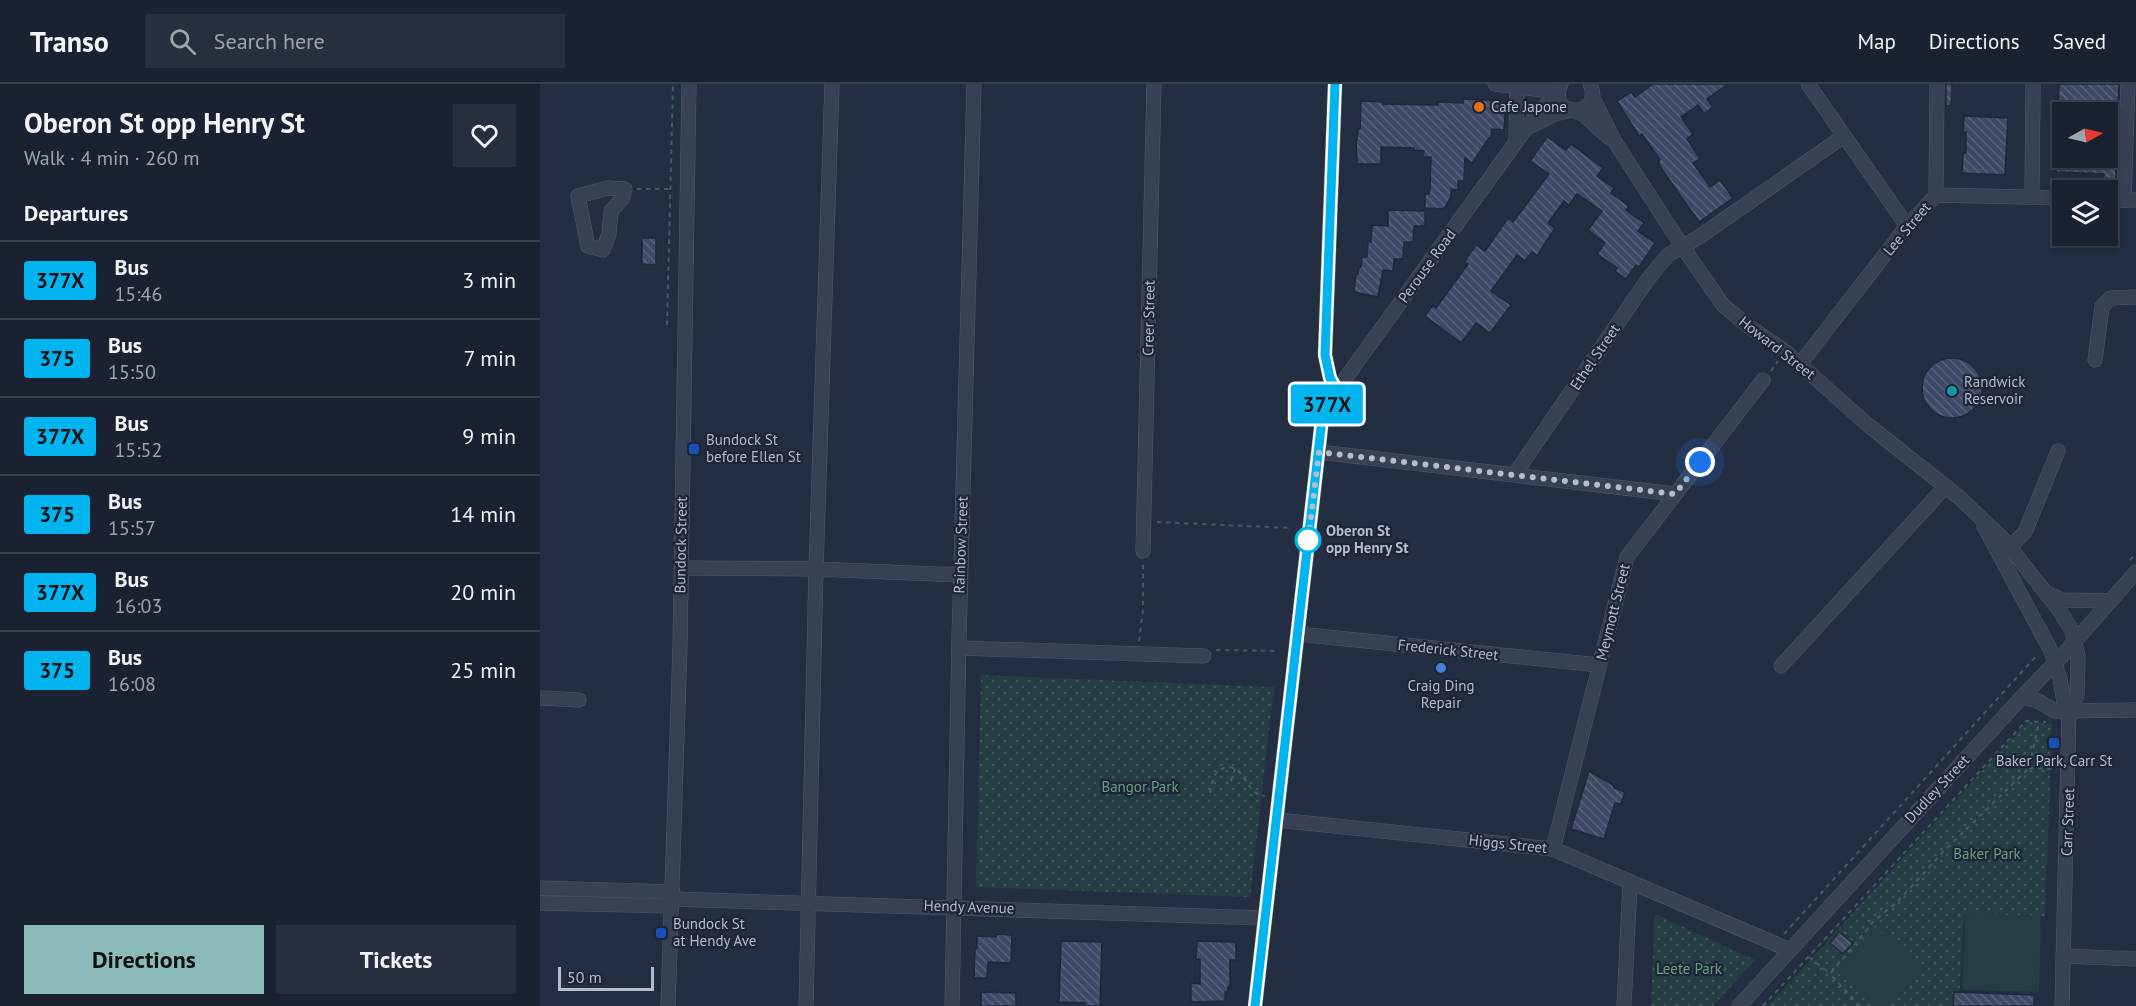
<!DOCTYPE html>
<meta charset="utf-8">
<style>
:root{--surface:#1a2232;--page:#272f3e;--text:#f1f3f6;--muted:#9fa4ac;--line:#383f4d;--accent:#8bbbb9}
body{margin:0;font-family:"PT Sans",sans-serif;background:var(--page);color:var(--text);height:100vh;display:flex;flex-direction:column;font-size:22px;white-space:nowrap}
*{box-sizing:border-box;margin:0}
p{font-size:20px;color:var(--muted)}
.icon{flex:none;width:33px;height:33px;fill:none;stroke:currentColor;stroke-width:2;stroke-linecap:round;stroke-linejoin:round}
.map{position:relative;flex:1;overflow:hidden}
.panel{display:flex;flex-direction:column;background:var(--surface);width:540px}
.panel>*{flex:none}
.badge{padding:0 12px;border-radius:4px;font-size:21px;line-height:39px}
.needle{width:39px;rotate:82deg}
.buttons{position:absolute;left:1512px;top:18px;display:grid;gap:12px}
.buttons a{display:grid;place-items:center;width:66px;height:66px;border-radius:0px;background:var(--surface);box-shadow:0 3px 9px #0003,0 0 0 2px var(--line);font-size:30px}
.scale{position:absolute;left:18px;bottom:15px;width:96px;box-sizing:border-box;padding-left:6px;border:3px solid #b5bccd;border-top:0;font-size:16px;line-height:21px;white-space:nowrap;color:#b5bccd;-webkit-text-stroke:4px #1d2538;paint-order:stroke}
.you{position:absolute;width:30px;height:30px;margin:-15px;border:4px solid #fff;border-radius:50%;background:#1a73e8;box-shadow:0 0 0 9px #1a73e833}
.map>.badge{position:absolute;translate:-50% -50%;box-shadow:0 0 0 3px #fff}
h2{padding:0 24px;font-size:22px;line-height:54px}
.round{display:grid;place-items:center;flex:none;width:63px;height:63px;border-radius:0px;background:var(--page)}
.headline{display:flex;align-items:center;justify-content:space-between;height:102px;padding:0 24px}
h1{font-size:28px;font-weight:600;line-height:45px}
.primary-button{display:flex;gap:12px;margin-top:auto;padding:12px 24px}
.primary-button a{flex:1;height:69px;border-radius:0px;background:var(--accent);color:#111;font-size:24px;font-weight:600;line-height:69px;text-align:center}
.primary-button a+a{background:var(--page);color:var(--text)}
ul{padding:0;list-style:none}
li{display:flex;align-items:center;gap:18px;height:78px;padding:0 24px;border-top:2px solid var(--line)}
li div{flex:1}
li b{display:block;font-size:22px}
li em{font-style:normal}
li .badge{min-width:66px;font-weight:700;text-align:center}
header{display:flex;align-items:center;gap:36px;box-sizing:border-box;height:84px;padding:0 30px;background:var(--surface);border-bottom:2px solid var(--line)}
header strong{font-size:28px}
nav{display:flex;gap:33px;margin-inline-start:auto;font-size:21px}
.search{width:420px;height:54px;background:var(--page);display:flex;align-items:center;gap:15px;box-sizing:border-box;padding:0 21px;border-radius:0px;color:var(--muted);font-size:22px}
main{display:flex;flex:1;min-height:0}
.map>svg:first-child{display:block}
.park{fill:url(#park-dots)}
.pitch{fill:#253e44}
.building{fill:url(#building-back-hatch);stroke:#1f273a;stroke-width:1.5}
.lines{fill:none;stroke-linecap:round;stroke-linejoin:round}
.minor-casing{stroke:#535b6d;stroke-width:15}
.path{stroke:#445b61;stroke-width:2;stroke-dasharray:4.5 4.5;stroke-linecap:butt}
.minor{stroke:#384053;stroke-width:14}
.line-casing{stroke:#fff;stroke-width:14}
.line{stroke:#00b5ef;stroke-width:9}
.walk{stroke:#b5bccd;stroke-width:6;stroke-dasharray:0 10.8}
.food-dot{fill:#e8710a;stroke:#1d2538;stroke-width:2}
.culture-dot{fill:#0f9aa8;stroke:#1d2538;stroke-width:2}
.transit-dot{fill:#1a4fb4;stroke:#1d2538;stroke-width:2}
.stop-dot{fill:#fff;stroke:#00b5ef;stroke-width:3}
.shop-dot{fill:#3f7fe0;stroke:#1d2538;stroke-width:2}
.labels{text-anchor:middle;stroke-width:4.5;stroke-linejoin:round;paint-order:stroke}
.poi-label{font-size:15px;fill:#b5bccd;stroke:#1d2538;text-anchor:start}
.street-label{font-size:15px;fill:#b5bccd;stroke:#1d2538}
.stop-label{font-size:15px;font-weight:bold;fill:#b5bccd;stroke:#1d2538;text-anchor:start}
.park-label{font-size:15px;fill:#69a07b;stroke:#1d2538}
</style>
<header>
<strong>Transo</strong>
<div class="search"><svg class="icon" aria-label="search" viewBox="0 0 24 24"><circle cx="10" cy="10" r="6"/><path d="M15 15l6 6"/></svg>Search here</div>
<nav><a>Map</a><a>Directions</a><a>Saved</a></nav>
</header>
<main>
<section class="panel">
<div class="headline"><div><h1>Oberon St opp Henry St</h1><p>Walk · 4 min · 260 m</p></div><a class="round"><svg class="icon" aria-label="heart" viewBox="0 0 24 24"><path d="M12 20l-8-8c-3-5 5-10 8-4 3-6 11-1 8 4z"/></svg></a></div>
<h2>Departures</h2>
<ul>
<li><span class="badge" style="background:#00b5ef;color:#111">377X</span><div><b>Bus</b><p>15:46</p></div><em>3 min</em></li>
<li><span class="badge" style="background:#00b5ef;color:#111">375</span><div><b>Bus</b><p>15:50</p></div><em>7 min</em></li>
<li><span class="badge" style="background:#00b5ef;color:#111">377X</span><div><b>Bus</b><p>15:52</p></div><em>9 min</em></li>
<li><span class="badge" style="background:#00b5ef;color:#111">375</span><div><b>Bus</b><p>15:57</p></div><em>14 min</em></li>
<li><span class="badge" style="background:#00b5ef;color:#111">377X</span><div><b>Bus</b><p>16:03</p></div><em>20 min</em></li>
<li><span class="badge" style="background:#00b5ef;color:#111">375</span><div><b>Bus</b><p>16:08</p></div><em>25 min</em></li>
</ul>
<div class="primary-button"><a>Directions</a><a>Tickets</a></div>
</section>
<div class="map">
<svg width="1596" height="922" viewBox="0 0 1596 922">
<defs>
<pattern id="park-dots" width="8" height="8" patternUnits="userSpaceOnUse" patternTransform="scale(1.5)"><rect width="8" height="8" fill="#253e44"/><path d="M2 2h.1M6 6h.1" fill="none" stroke="#42585e" stroke-width="1.8" stroke-linecap="round"/></pattern>
<pattern id="building-back-hatch" width="6" height="6" patternUnits="userSpaceOnUse" patternTransform="scale(1.5)"><rect width="6" height="6" fill="#404a64"/><path d="M-1 5l2 2M0 0l6 6M5-1l2 2" fill="none" stroke="#596279"/></pattern>
</defs>
<rect width="100%" height="100%" fill="#232e43"/>
<g class="park">
<path d="M441,591l293,12 -24,210 -274,-10z"/>
<path d="M1487,638l25,2 -7,192 -81,-2 -5,89 -5,3h-186z"/>
<path d="M1115,830l100,46 -42,46h-62z"/>
</g>
<g class="pitch">
<path d="M1425,830l76,2 -2,76 -77,-2z"/>
<path d="M1333,842l49,39 -33,41h-10l-42,-34z"/>
</g>
<g class="building">
<path d="M1113,0h75l-21,15 6,8 -9,7 -6,-9 -17,12 12,17 -6,5 13,20 -7,4 17,24 10,-7 13,18 -34,24 -36,-51 -5,-9 2,-2 -18,-26 -3,2 -22,-35 14,-9 4,5z"/>
<path d="M1406,0h6l-1,22h-5z"/>
<path d="M1519,0h60l-2,51h-7l1,-23h-53z"/>
<path d="M923,15l43,2 -2,29 -12,-1 -1,9h-2l-17,25 -7,-5 -1,23h-6v9l-7,-1v8l-7,12 -19,-1v-14h4l1,-5 1,-32h-8l1,-6 -10,-1v-2l-33,-1v17h-24l-1,-24h1l1,-11h2l1,-28 22,1v2l55,1v-3l25,1z"/>
<path d="M1424,32l44,2 -3,57 -43,-2 1,-20h3v-21h-3z"/>
<path d="M1007,53l19,13 5,-6 32,24 -6,8 17,12 -3,5 18,13 -3,4 18,13 -6,8 17,12 -16,24 -3,-2 -10,14 -11,-8 2,-3 -20,-14 8,-11 -17,-13 14,-19 -25,-17 -8,11 -5,-4 -16,22 7,5 -18,28 -5,-4 -7,9 -8,-6 -26,36 20,14 -21,28 -14,-10 -15,20 -36,-27 8,-11 3,3 32,-44 -4,-2 12,-17 9,6 23,-33 5,4 36,-48 -19,-13z"/>
<path d="M1516,74h55v10l5,1v10l-13,-1 1,-4 -48,-2z"/>
<path d="M852,126l33,1v15h-11l-1,16h-9l-1,17h-9l-1,12 -10,-1 -5,27 -24,-5 2,-18h2l1,-7h2l1,-10h5l1,-16 3,1 1,-17 16,1v-15z"/>
<path d="M102,154h14v27l-14,-1z"/>
<circle cx="1412" cy="304" r="30"/>
<path d="M1049,687l24,14 1,3 11,4 -4,12 -6,-1 -11,36 -33,-10z"/>
<path d="M1299,848l14,11 -10,11 -13,-11z"/>
<path d="M456,850l16,1 -1,28 -23,-1 -1,16h-13l1,-30h2v-12l19,1z"/>
<path d="M521,857l41,1 -2,64h-15v-3l-26,-1z"/>
<path d="M657,857l39,1v18h-6v28l-2,-1v5h-3v9l-34,1v-19l9,1v-25h-4z"/>
<path d="M441,908l35,1v13h-35z"/>
<path d="M1414,908l80,3v11h-81z"/>
</g>
<g class="lines">
<g class="minor-casing">
<g id="minor">
<path d="M795,0l-10,271 5,23 7,12"/>
<path d="M955,0l55,7 8,3"/>
<path d="M1021,0c-17,35 45,35 29,0"/>
<path d="M1268,0l99,142"/>
<path d="M1052,12l23,46 67,104 41,59 25,21 38,26 82,73 92,73 45,43 55,70 12,20 6,25 -1,39 -8,15 -7,296"/>
<path d="M1035,27l9,4 24,22"/>
<path d="M991,42l24,-12 17,-4"/>
<path d="M976,58l1,-58"/>
<path d="M68,104l17,1 -3,10 -11,12 -2,23 -6,16 -15,-4 -10,-50z"/>
<path d="M1396,111l1,-111"/>
<path d="M1492,113l1,-113"/>
<path d="M1568,116h28"/>
<path d="M1584,116l4,-116"/>
<path d="M1555,276l7,-53 8,-9 26,-1"/>
<path d="M1260,280l107,-138 29,-31 126,3"/>
<path d="M779,368l356,42"/>
<path d="M975,390l133,-195 20,-24 31,-18 145,-101"/>
<path d="M1444,442l67,125 9,28 4,23 5,8"/>
<path d="M1470,463l15,-15 33,-81"/>
<path d="M603,467l11,-467"/>
<path d="M141,484l135,1 144,6"/>
<path d="M1507,509l16,7 47,1"/>
<path d="M758,550l301,31"/>
<path d="M419,564l245,8"/>
<path d="M1241,582l165,-180"/>
<path d="M1482,613l16,4 17,10 81,-1"/>
<path d="M0,614l39,2"/>
<path d="M738,736l275,29 237,101"/>
<path d="M1013,765l74,-292 136,-177"/>
<path d="M0,804l133,4"/>
<path d="M132,815l593,19"/>
<path d="M0,819l132,3"/>
<path d="M1524,872l72,3"/>
<path d="M128,922l12,-359 9,-563"/>
<path d="M266,922l10,-437 16,-485"/>
<path d="M412,922l7,-368 15,-554"/>
<path d="M715,922l67,-587 5,-15 10,-14 179,-248 24,-32 18,-15"/>
<path d="M1084,922l6,-123"/>
<path d="M1199,922l283,-309 39,-40 75,-85"/>
</g>
</g>
<g class="path">
<path d="M97,105h33"/>
<path d="M127,241l6,-241"/>
<path d="M1231,287l7,-10"/>
<path d="M617,438l135,6"/>
<path d="M1590,476l6,-7"/>
<path d="M599,557l4,-31v-47"/>
<path d="M676,566l63,1"/>
<path d="M1489,684l24,1"/>
<path d="M691,697l4,-12"/>
<path d="M670,709c3,-14 3,-24 19,-26 18,3 17,27 36,29"/>
<path d="M1244,850l254,-280"/>
<path d="M1269,873l21,17"/>
<path d="M1223,922l263,-285 20,1"/>
<path d="M1320,922l-30,-32 44,-53 25,-21 46,-50 84,-82 10,-46"/>
</g>
<use href="#minor" class="minor"/>
</g>
<g class="lines">
<g class="line-casing">
<path id="line" d="M715,922l67,-587 5,-15 10,-14 -7,-12 -5,-23 10,-271"/>
</g>
<use href="#line" class="line"/>
<path class="walk" d="M768,456l-1,10 12,-98 356,42 25,-32"/>
</g>
<circle class="food-dot" cx="939" cy="23" r="6"/>
<circle class="culture-dot" cx="1412" cy="307" r="6"/>
<g class="transit-dot">
<rect x="148" y="359" width="12" height="12" rx="3"/>
<rect x="1508" y="653" width="12" height="12" rx="3"/>
<rect x="115" y="843" width="12" height="12" rx="3"/>
</g>
<circle class="stop-dot" cx="768" cy="456" r="12"/>
<circle class="shop-dot" cx="901" cy="584" r="6"/>
<g class="labels">
<g class="poi-label">
<text x="951" y="28">Cafe Japone</text>
<text x="1424" y="303">Randwick<tspan x="1424" dy="17">Reservoir</tspan></text>
<text x="166" y="361">Bundock St<tspan x="166" dy="17">before Ellen St</tspan></text>
<text x="901" y="607" text-anchor="middle">Craig Ding<tspan x="901" dy="17">Repair</tspan></text>
<text x="1514" y="682" text-anchor="middle">Baker Park, Carr St</text>
<text x="133" y="845">Bundock St<tspan x="133" dy="17">at Hendy Ave</tspan></text>
</g>
<g class="street-label">
<text transform="translate(1367 145) rotate(-50)" y="5">Lee Street</text>
<text transform="translate(887 182) rotate(-54)" y="5">Perouse Road</text>
<text transform="translate(609 234) rotate(-89)" y="5">Creer Street</text>
<text transform="translate(1237 264) rotate(38)" y="5">Howard Street</text>
<text transform="translate(1055 273) rotate(-56)" y="5">Ethel Street</text>
<text transform="translate(141 461) rotate(-89)" y="5">Bundock Street</text>
<text transform="translate(421 461) rotate(-88)" y="5">Rainbow Street</text>
<text transform="translate(1073 528) rotate(-76)" y="5">Meymott Street</text>
<text transform="translate(908 566) rotate(6)" y="5">Frederick Street</text>
<text transform="translate(1397 705) rotate(-47)" y="5">Dudley Street</text>
<text transform="translate(1528 738) rotate(-88)" y="5">Carr Street</text>
<text transform="translate(968 760) rotate(6)" y="5">Higgs Street</text>
<text transform="translate(429 823) rotate(2)" y="5">Hendy Avenue</text>
</g>
<g class="stop-label">
<text x="786" y="452">Oberon St<tspan x="786" dy="17">opp Henry St</tspan></text>
</g>
<g class="park-label">
<text x="600" y="708">Bangor Park</text>
<text x="1447" y="775">Baker Park</text>
<text x="1149" y="890">Leete Park</text>
</g>
</g>
</svg>
<div class="buttons">
<a><svg class="needle" viewBox="-14 -14 28 28"><path d="M0-13l5 13h-10z" fill="#e53935"/><path d="M0 13l5-13h-10z" fill="#9fa4ac"/></svg></a>
<a><svg class="icon" aria-label="layers" viewBox="0 0 24 24"><path d="M12 4l9 5-9 5-9-5zM3 14l9 5 9-5"/></svg></a>
</div>
<div class="scale">50 m</div>
<div class="you" style="left:1160px;top:378px"></div>
<b class="badge" style="left:787px;top:320px;background:#00b5ef;color:#111">377X</b>
</div>
</main>
